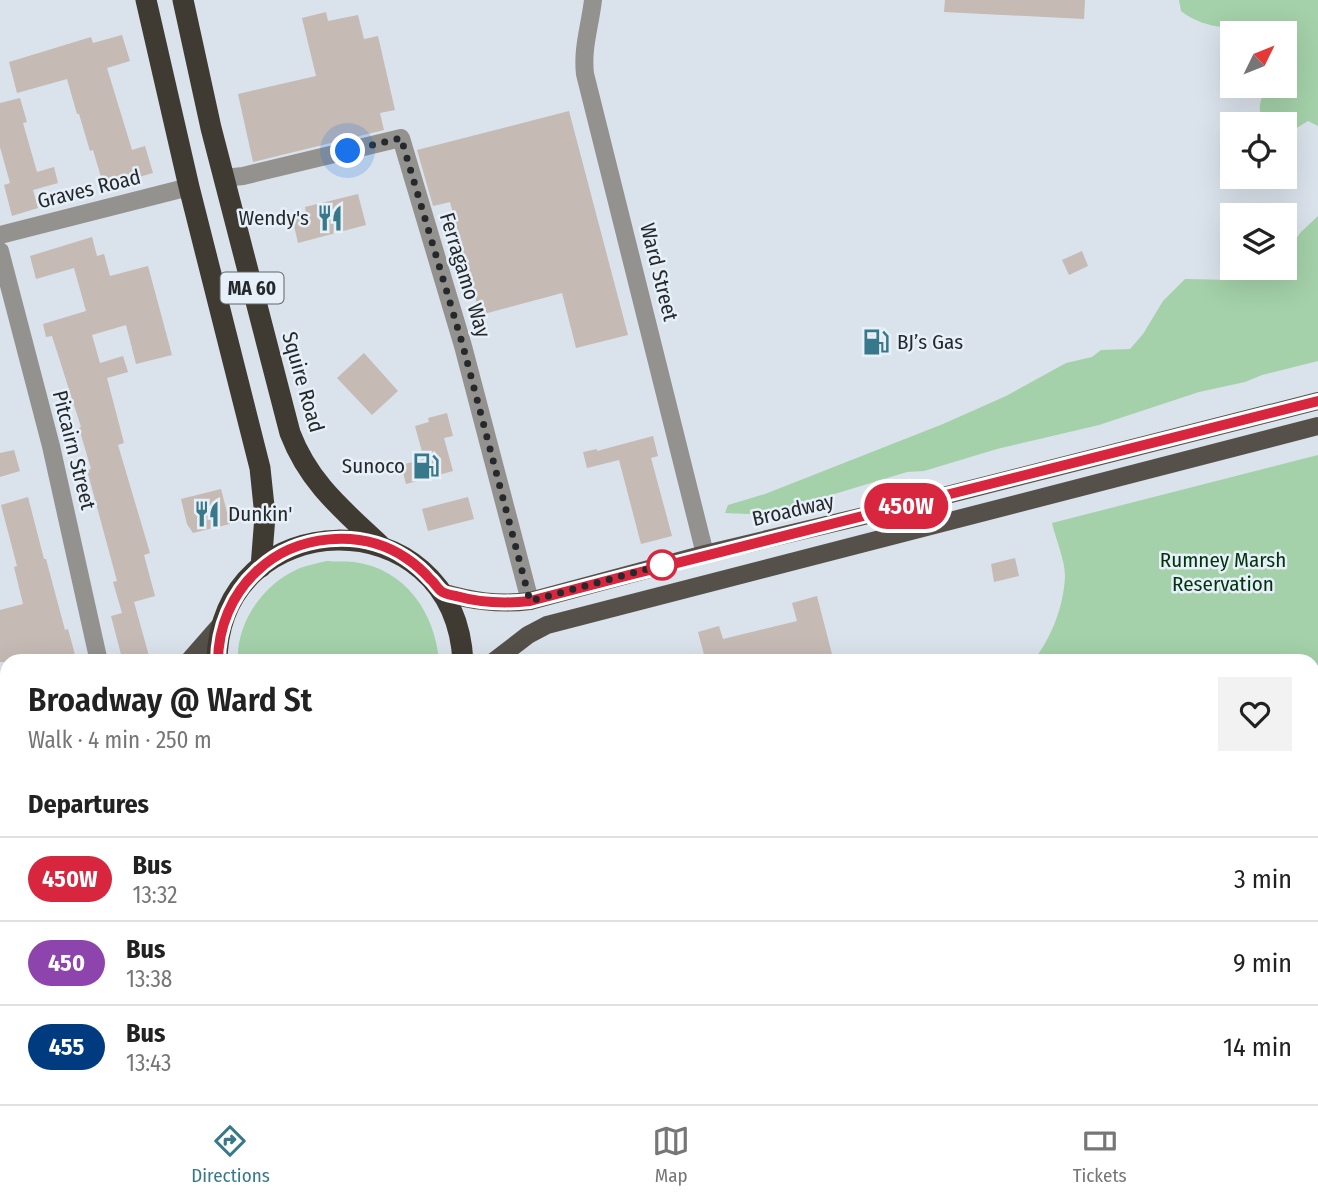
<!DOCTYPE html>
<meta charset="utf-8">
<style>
:root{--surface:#fff;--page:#f2f2f2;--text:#222;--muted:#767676;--line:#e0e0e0;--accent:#37798a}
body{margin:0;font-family:"Fira Sans Condensed",sans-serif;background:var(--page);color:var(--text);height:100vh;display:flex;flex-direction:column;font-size:26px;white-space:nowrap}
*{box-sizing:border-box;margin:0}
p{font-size:23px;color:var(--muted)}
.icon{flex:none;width:38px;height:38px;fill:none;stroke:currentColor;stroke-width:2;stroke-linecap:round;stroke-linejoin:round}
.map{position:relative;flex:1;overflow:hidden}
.panel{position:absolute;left:0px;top:654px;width:1320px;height:450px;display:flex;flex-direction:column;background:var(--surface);border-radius:21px 21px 0 0;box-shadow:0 7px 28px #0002}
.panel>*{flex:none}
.badge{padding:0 14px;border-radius:23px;font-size:24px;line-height:46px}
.needle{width:46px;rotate:47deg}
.controls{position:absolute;left:1220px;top:21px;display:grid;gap:14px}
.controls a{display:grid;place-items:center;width:77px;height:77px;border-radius:0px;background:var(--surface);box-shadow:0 7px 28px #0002;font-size:35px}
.you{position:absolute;width:35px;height:35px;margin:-18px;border:5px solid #fff;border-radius:50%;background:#1a73e8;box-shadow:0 0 0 10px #1a73e833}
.map>.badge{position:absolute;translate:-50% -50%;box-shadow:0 0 0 4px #fff}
h2{padding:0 28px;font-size:26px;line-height:63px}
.round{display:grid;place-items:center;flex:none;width:74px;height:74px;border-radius:0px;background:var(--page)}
.summary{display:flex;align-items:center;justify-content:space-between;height:119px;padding:0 28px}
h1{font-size:33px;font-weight:600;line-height:52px}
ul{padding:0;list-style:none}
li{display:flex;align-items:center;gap:21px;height:84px;padding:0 28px;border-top:2px solid var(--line)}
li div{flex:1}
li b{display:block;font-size:26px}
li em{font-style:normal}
li .badge{min-width:77px;font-weight:700;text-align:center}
.tab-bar{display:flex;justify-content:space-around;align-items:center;height:98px;border-top:2px solid var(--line);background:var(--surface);font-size:19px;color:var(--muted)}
.tab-bar a{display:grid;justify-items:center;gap:4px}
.tab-bar .on{color:var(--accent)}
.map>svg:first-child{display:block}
.green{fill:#a4d1a9}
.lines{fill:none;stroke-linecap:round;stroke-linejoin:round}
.stream{stroke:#6eaeeb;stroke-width:5}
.building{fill:#c5bab4}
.lane{stroke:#94928e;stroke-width:10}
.street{stroke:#94928e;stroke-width:18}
.primary{stroke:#55514a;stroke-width:18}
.highway{stroke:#3f3b33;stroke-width:21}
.line-casing{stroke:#fff;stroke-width:16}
.line{stroke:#d7263d;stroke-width:10}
.walk{stroke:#26292c;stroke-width:7;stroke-dasharray:0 12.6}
.stop-dot{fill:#fff;stroke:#d7263d;stroke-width:3.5}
.labels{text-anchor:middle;stroke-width:5;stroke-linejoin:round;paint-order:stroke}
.shield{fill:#e7f0f8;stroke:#606569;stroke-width:2}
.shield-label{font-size:19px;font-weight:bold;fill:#26292c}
.street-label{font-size:21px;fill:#26292c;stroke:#e7f0f8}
.poi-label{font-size:21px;fill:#26292c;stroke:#e7f0f8;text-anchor:end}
.park-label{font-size:21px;fill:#00340d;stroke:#e7f0f8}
</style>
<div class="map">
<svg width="1318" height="1104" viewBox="0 0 1318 1104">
<rect width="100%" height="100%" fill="#dae2eb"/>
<g class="green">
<path d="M1179,0h139v126l-10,-5 -13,8 -10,2 -1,-7h-18c-11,-14 -5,-23 0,-38h18v-53h-14l-1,-4c-32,-2 -61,3 -88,-18z"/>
<path d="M1318,216v145l-56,14 -17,7 -46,10 -100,33 -102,24 -73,22 -17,1 -122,37 -37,5 -23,-1 3,-8 37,-11 178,-70 63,-28 60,-33 26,-6 9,-7 29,-1 13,-15 20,-33 22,-22 46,1 14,-12h39l1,-14 16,-22z"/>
<path d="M1318,455v649h-679l2,-7h671v-435l-279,-1c18,-22 31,-55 32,-85 0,-16 -9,-36 -13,-53z"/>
<path d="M327,561c9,1 19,0 27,1 52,7 81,51 85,99h-201c-2,-39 26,-78 62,-93 8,-3 18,-5 27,-7z"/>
</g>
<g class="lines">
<g class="stream">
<path d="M1312,906l6,-12"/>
<path d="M1312,1015l6,13"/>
<path d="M1312,1036l6,-3"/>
<path d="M898,1104l5,-7"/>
<path d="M976,1104l3,-7"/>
<path d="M1178,1104l13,-7"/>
</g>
</g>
<g class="building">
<path d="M945,0h140l-1,19 -140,-7z"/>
<path d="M326,12l2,9 30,-6 6,24 14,-3 17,74 -15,3 4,17 -131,32 -15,-68 78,-18 -14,-58z"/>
<path d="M122,35l8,26 -23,7 25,82 13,-4 8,27 -49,14 -11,-37 -3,1 -11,-37h-2l-10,-35 -50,14 -8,-31 82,-25 2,6z"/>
<path d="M20,98l7,24 -4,1 14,49 17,-5 4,16 -25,7 5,18 -26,8 -8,-31 6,-2 -10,-36v-44z"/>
<path d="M569,111l59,224 -52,13 -14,-55 -82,22 -30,-113 -17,4 -16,-56z"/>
<path d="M358,194l8,31 -68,18 -6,-26 14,-4 -1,-6z"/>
<path d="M92,237l5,19 7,-2 6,22 38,-10 24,89 -36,9 -10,-39 -34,10 8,28 23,-7 5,16 -21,6 17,65 -6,2 32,108 -6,2 11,41 -21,6 15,54 -21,6h-5l-12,-46 11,-3 -9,-31 4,-1 -30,-111 4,-1 -12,-41 2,-1 -29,-91 -6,1 -3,-13 43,-13 -12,-43 -38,11 -6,-23z"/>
<path d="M1082,251l6,15 -19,9 -7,-15z"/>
<path d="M364,353l34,38 -26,24 -35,-37z"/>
<path d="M447,413l6,23 -9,2 9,33 -47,13 -5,-19 23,-6 -9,-33 14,-4 -1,-4z"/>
<path d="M653,436l5,20 -7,2 21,78 -31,8 -22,-84 -32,8 -4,-16 14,-3v2z"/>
<path d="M14,450l6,21 -20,6v-24z"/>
<path d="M221,489l9,35 -37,9 -6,-9 -6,-25z"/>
<path d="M28,497l16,62h2l19,71 3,-1 9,33h-77v-52l23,-6 -9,-37 3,-1 -16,-61z"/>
<path d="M468,497l6,22 -46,12 -6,-22z"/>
<path d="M1015,558l4,18 -25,6 -3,-18z"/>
<path d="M817,596l17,66h-46l-2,-8 -28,8h-52l-8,-30 21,-6 4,13 74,-18 -5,-18z"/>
</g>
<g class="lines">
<g class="lane">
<path d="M362,1097l3,7"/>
<path d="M473,1097v7"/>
<path d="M575,1097l1,7"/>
</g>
<g class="street">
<path d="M593,0c-3,26 -11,48 -8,74l120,480"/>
<path d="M224,178l19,-2 158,-38 62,208 67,255"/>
<path d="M0,235l189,-48"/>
<path d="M0,251l51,195 48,216"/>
<path d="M0,936l7,18"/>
<path d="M62,1097l2,7"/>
<path d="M241,1097l2,7"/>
</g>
<g class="primary">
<path d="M441,592c31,9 57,13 89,9l175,-47 163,-39 450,-114"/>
<path d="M188,662l35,-40"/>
<path d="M493,662l35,-27 19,-10 771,-199"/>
<path d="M0,746l7,-2"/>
</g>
<g class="highway">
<path d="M146,0l43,187 71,281 5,48 -4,51"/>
<path d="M183,0l28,128 79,305c19,50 53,77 90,112"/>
<path d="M217,662c1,-159 238,-166 246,0"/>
<path d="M413,1097v7"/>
<path d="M449,1097l1,7"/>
</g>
</g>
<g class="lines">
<g class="line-casing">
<path id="line" d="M218,662c0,-35 14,-68 39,-91 39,-37 104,-43 149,-13 9,6 17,13 24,21 4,3 7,9 11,12 3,3 10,4 15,5 25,7 47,8 74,5 262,-69 525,-134 788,-200"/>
</g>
<use href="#line" class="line"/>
<path class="walk" d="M348,151l53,-13 62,208 67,255 132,-36"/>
</g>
<defs>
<g id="restaurant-bare" transform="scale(2.1)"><path d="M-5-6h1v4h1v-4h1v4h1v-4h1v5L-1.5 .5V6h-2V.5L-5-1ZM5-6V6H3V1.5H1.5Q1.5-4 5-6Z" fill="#37798a" stroke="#e7f0f8" stroke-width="2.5" paint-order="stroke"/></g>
<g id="fuel-bare" transform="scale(2.1)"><path d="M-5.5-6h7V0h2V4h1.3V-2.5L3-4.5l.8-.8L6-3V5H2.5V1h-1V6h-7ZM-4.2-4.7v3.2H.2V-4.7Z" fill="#37798a" stroke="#e7f0f8" stroke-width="2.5" paint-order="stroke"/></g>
</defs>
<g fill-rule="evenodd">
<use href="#restaurant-bare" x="330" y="218"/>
<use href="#fuel-bare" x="876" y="342"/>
<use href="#fuel-bare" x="426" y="466"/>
<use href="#restaurant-bare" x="207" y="514"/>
</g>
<circle class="stop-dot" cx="662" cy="565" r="14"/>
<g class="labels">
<rect class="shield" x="220.5" y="272.5" width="63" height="31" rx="5"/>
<g class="shield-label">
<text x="252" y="295">MA 60</text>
</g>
<g class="street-label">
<text transform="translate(89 189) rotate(-14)" y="7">Graves Road</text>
<text transform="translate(659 272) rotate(76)" y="7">Ward Street</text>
<text transform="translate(465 275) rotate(73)" y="7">Ferragamo Way</text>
<text transform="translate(303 382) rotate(74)" y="7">Squire Road</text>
<text transform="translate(74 450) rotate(76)" y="7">Pitcairn Street</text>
<text transform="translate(793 510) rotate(-13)" y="7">Broadway</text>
</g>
<g class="poi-label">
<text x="309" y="225">Wendy's</text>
<text x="897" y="349" text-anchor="start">BJ’s Gas</text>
<text x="405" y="473">Sunoco</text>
<text x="228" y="521" text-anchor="start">Dunkin'</text>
</g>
<g class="park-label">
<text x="1223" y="567">Rumney Marsh<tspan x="1223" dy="24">Reservation</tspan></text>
</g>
</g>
</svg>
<div class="controls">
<a><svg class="needle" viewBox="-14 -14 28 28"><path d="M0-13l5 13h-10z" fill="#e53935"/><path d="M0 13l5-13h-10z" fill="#767676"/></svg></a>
<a><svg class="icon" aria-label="locate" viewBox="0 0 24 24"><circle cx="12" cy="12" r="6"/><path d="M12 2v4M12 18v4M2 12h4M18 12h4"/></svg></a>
<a><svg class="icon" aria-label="layers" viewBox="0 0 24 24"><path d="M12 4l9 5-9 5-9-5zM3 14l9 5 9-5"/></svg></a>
</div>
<div class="you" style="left:348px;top:151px"></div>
<b class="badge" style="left:906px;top:506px;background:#d7263d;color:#fff">450W</b>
<section class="panel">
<div class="summary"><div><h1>Broadway @ Ward St</h1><p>Walk · 4 min · 250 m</p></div><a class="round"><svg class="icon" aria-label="heart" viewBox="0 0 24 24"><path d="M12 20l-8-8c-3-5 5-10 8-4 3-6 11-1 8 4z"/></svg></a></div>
<h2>Departures</h2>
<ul>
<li><span class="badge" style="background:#d7263d;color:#fff">450W</span><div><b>Bus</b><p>13:32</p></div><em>3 min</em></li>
<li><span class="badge" style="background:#8e44ad;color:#fff">450</span><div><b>Bus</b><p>13:38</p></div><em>9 min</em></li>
<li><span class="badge" style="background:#003b80;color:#fff">455</span><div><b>Bus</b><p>13:43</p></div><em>14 min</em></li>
</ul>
</section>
</div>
<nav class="tab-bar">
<a class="on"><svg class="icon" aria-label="directions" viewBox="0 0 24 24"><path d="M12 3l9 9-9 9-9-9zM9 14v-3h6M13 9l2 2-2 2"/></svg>Directions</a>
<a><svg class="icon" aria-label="map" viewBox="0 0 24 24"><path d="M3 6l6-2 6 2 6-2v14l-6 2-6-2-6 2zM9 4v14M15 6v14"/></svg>Map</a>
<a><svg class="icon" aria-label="tickets" viewBox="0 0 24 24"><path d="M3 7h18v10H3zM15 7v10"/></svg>Tickets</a>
</nav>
